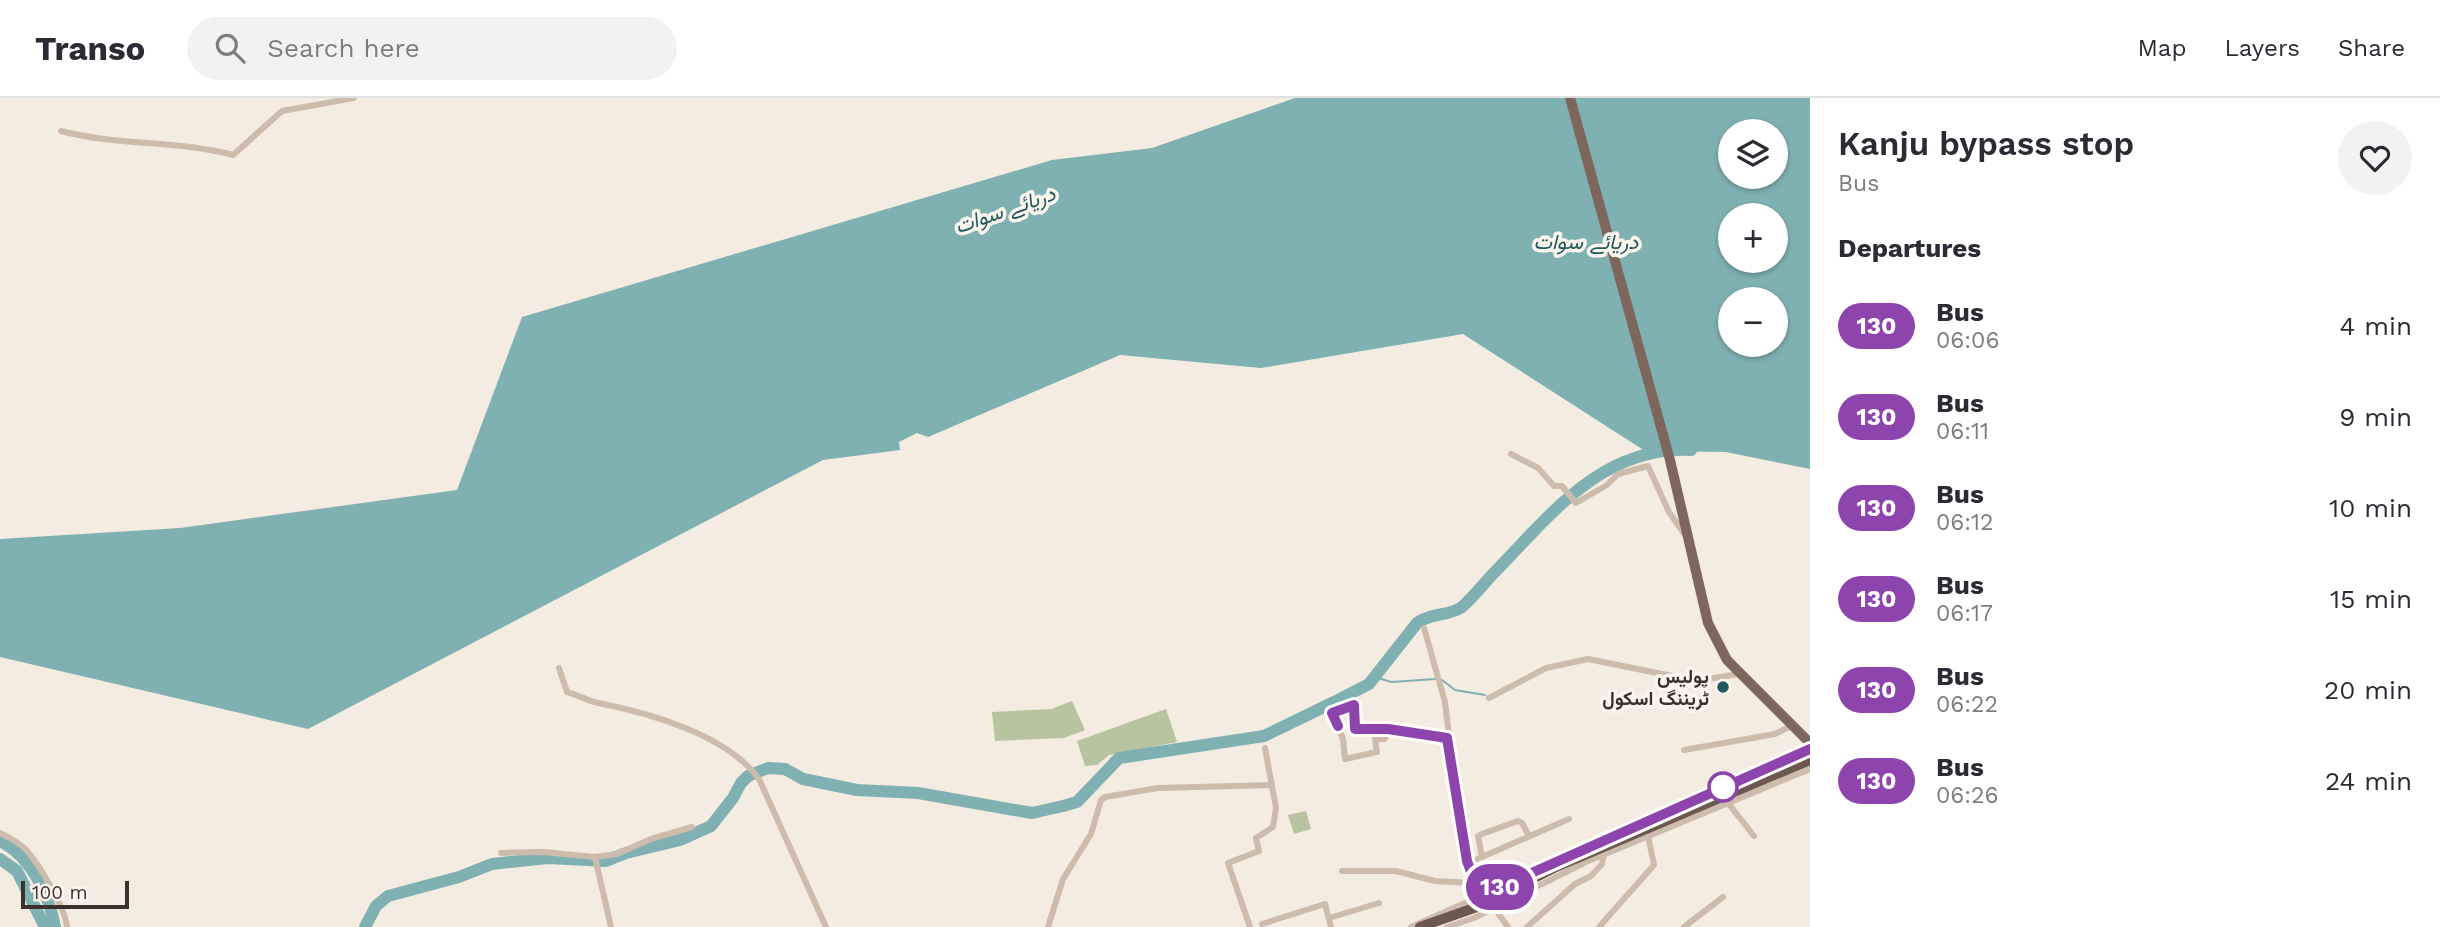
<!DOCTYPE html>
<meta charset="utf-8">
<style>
:root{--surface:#fff;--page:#f2f2f3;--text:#2b2b33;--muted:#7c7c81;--line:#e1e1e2}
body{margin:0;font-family:"Work Sans",Vazirmatn,sans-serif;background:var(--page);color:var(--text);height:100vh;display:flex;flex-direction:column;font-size:26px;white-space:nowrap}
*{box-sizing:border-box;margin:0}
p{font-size:23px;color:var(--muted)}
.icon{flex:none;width:38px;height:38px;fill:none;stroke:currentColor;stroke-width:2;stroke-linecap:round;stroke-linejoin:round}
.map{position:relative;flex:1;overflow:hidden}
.side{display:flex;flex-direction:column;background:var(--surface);width:630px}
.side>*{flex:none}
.badge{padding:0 14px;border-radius:23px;font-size:24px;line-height:46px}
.tools{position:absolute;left:1718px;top:21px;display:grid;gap:14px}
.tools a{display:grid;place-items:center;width:70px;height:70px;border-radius:50%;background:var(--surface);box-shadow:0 2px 5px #0004;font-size:35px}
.scale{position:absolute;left:21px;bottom:18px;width:108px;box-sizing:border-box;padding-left:7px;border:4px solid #3b302b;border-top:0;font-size:19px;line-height:24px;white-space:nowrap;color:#3b302b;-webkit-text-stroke:5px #fbf5ee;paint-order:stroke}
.map>.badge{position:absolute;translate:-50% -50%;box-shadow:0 0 0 4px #fff}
h2{padding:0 28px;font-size:26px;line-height:63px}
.round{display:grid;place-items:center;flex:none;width:74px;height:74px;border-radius:37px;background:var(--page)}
.overview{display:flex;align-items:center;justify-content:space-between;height:119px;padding:0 28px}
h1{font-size:33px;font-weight:600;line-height:52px}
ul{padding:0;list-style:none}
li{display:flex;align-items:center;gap:21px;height:91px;padding:0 28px}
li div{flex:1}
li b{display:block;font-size:26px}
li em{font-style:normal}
li .badge{min-width:77px;font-weight:700;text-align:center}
header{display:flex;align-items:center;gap:42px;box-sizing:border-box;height:98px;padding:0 35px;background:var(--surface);border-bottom:2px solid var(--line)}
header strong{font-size:33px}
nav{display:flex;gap:38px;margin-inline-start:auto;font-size:24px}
.search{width:490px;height:63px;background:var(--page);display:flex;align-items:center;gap:18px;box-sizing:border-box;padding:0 24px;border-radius:38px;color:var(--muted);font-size:26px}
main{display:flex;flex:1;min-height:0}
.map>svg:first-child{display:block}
.green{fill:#b8c4a0}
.water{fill:#7fb0b2;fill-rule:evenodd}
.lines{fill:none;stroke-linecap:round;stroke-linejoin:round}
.stream{stroke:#7fb0b2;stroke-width:2}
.river{stroke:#7fb0b2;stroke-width:12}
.minor{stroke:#cdbbac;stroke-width:6}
.primary{stroke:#7d675c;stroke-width:10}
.trunk{stroke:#6c584f;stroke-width:10}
.line-casing{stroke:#fff;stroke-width:16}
.line{stroke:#8e44ad;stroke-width:10}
.poi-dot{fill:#1f5a5e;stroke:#fbf5ee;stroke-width:2.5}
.stop-dot{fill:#fff;stroke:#8e44ad;stroke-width:3.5}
.labels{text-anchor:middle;stroke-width:7;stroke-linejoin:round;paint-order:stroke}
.poi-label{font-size:19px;font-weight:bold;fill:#3b302b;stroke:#fbf5ee;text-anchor:end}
.water-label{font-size:21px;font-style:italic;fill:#1f5a5e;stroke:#fbf5ee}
</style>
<header>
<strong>Transo</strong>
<div class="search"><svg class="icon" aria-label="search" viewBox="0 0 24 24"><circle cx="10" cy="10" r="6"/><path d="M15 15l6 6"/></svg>Search here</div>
<nav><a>Map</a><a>Layers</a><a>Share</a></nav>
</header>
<main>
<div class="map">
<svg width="1810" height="829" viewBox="0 0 1810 829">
<rect width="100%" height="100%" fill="#f4ebe1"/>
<g class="green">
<path d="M1072,603l13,29 -21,8 -69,3 -3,-29 59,-3z"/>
<path d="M1166,611l11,33 -68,13 -12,10 -12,1 -8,-25z"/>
<path d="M1306,713l5,18 -17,5 -6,-19z"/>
</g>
<path class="water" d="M1295,0h515v371l-84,-17 -81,-1 -182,-117 -202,34 -141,-13 -192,82 -11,-4 -18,9 1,8 -77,10 -515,269 -308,-72v-118l180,-11 277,-38 65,-173 530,-157 100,-12zM1731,33h45v46h-45zM1731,117h45v46h-45zM1731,201h45v46h-45z"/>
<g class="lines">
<g class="stream">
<path d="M1375,579l16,5 45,-3"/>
<path d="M1442,582l13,10 30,5"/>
</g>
<g class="river">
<path d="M0,743c31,15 49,54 55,86"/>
<path d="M0,761l17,12 28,56"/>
<path d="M365,829l11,-21 12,-10 71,-19 33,-13 56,-6 58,3 20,-8 54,-13 31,-14 22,-28 8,-15 7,-7 20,-8 17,1 18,10 54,11 61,3 114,20 31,-7 14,-4 42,-44 145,-22 70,-34 35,-18 48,-61c13,-10 33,-7 45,-16 10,-9 20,-21 29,-31 57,-58 109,-130 200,-126"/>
</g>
<g class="minor">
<path d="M61,33c57,15 116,9 172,24l49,-44 72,-13"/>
<path d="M1511,356l27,14 16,18h8l14,17 31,-18 11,-11 30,-8 21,46 16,23"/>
<path d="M1424,530l21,74 14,117 14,64 7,13"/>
<path d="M559,570l8,24c11,3 21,9 31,11 52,10 129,32 161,76l67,148"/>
<path d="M1489,600l57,-30 42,-9 109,22 41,-7"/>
<path d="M1388,631h-33l-1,-24 -22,8 11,26 2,20 32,-7 -2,-13h10l3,-10 59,9"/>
<path d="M1684,652l91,-16 16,-8"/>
<path d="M1728,705l26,33"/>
<path d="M0,735c11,5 20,10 28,19 12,14 38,58 39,75"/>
<path d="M501,755l42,-1 52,5 22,-3 34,-15 41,-12"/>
<path d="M595,759l16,70"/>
<path d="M1482,759l-4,-21 4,-2 36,-13 4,2 7,13"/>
<path d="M1468,765l101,-44"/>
<path d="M1342,773h54l39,10 38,2"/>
<path d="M1494,810l14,19"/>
<path d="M1329,820l50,-15"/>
<path d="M1262,826l63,-20 6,23"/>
<path d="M1048,829l15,-48 28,-45 10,-34 4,-3 53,-9 114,-3"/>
<path d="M1250,829l-22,-64 31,-12 -3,-13 17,-11 3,-19 -11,-60"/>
<path d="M1411,829l399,-178"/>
<path d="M1447,829l27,-9 112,-56 224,-93"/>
<path d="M1527,829l48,-43 16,-8 11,-12 2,-10"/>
<path d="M1599,829l55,-62 -6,-29"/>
<path d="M1684,829l39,-30"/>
</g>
<path class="primary" d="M1570,0l100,362 38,163 19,37 83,83"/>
<path class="trunk" d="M1420,829l57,-20 77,-39 256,-108"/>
</g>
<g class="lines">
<g class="line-casing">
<path id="line" d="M1338,628l-6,-13 22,-8 1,24h33l59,9 20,123 13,35 330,-147"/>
</g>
<use href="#line" class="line"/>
</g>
<circle class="poi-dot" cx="1723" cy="589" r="7"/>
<circle class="stop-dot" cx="1723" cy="689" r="14"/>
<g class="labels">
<g class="poi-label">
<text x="1709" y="585">پولیس<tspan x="1709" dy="22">ٹریننگ اسکول</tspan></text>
</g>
<g class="water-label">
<text transform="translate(1005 112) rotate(-19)" y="7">دریائے سوات</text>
<text x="1586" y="151">دریائے سوات</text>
</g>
</g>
</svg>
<div class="tools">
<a><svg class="icon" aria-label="layers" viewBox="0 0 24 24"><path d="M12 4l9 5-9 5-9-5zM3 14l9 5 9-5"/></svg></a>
<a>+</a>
<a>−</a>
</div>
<div class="scale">100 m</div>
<b class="badge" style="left:1500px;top:789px;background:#8e44ad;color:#fff">130</b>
</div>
<section class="side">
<div class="overview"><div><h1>Kanju bypass stop</h1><p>Bus</p></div><a class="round"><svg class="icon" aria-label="heart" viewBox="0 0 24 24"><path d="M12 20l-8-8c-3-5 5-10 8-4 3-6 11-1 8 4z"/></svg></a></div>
<h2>Departures</h2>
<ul>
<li><span class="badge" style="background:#8e44ad;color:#fff">130</span><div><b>Bus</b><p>06:06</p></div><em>4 min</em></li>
<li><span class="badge" style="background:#8e44ad;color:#fff">130</span><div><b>Bus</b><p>06:11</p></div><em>9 min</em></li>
<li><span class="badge" style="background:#8e44ad;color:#fff">130</span><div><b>Bus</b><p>06:12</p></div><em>10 min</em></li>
<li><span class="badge" style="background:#8e44ad;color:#fff">130</span><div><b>Bus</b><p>06:17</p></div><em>15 min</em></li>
<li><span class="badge" style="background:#8e44ad;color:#fff">130</span><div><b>Bus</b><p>06:22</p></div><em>20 min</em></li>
<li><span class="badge" style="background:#8e44ad;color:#fff">130</span><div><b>Bus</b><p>06:26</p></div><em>24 min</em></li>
</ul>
</section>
</main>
